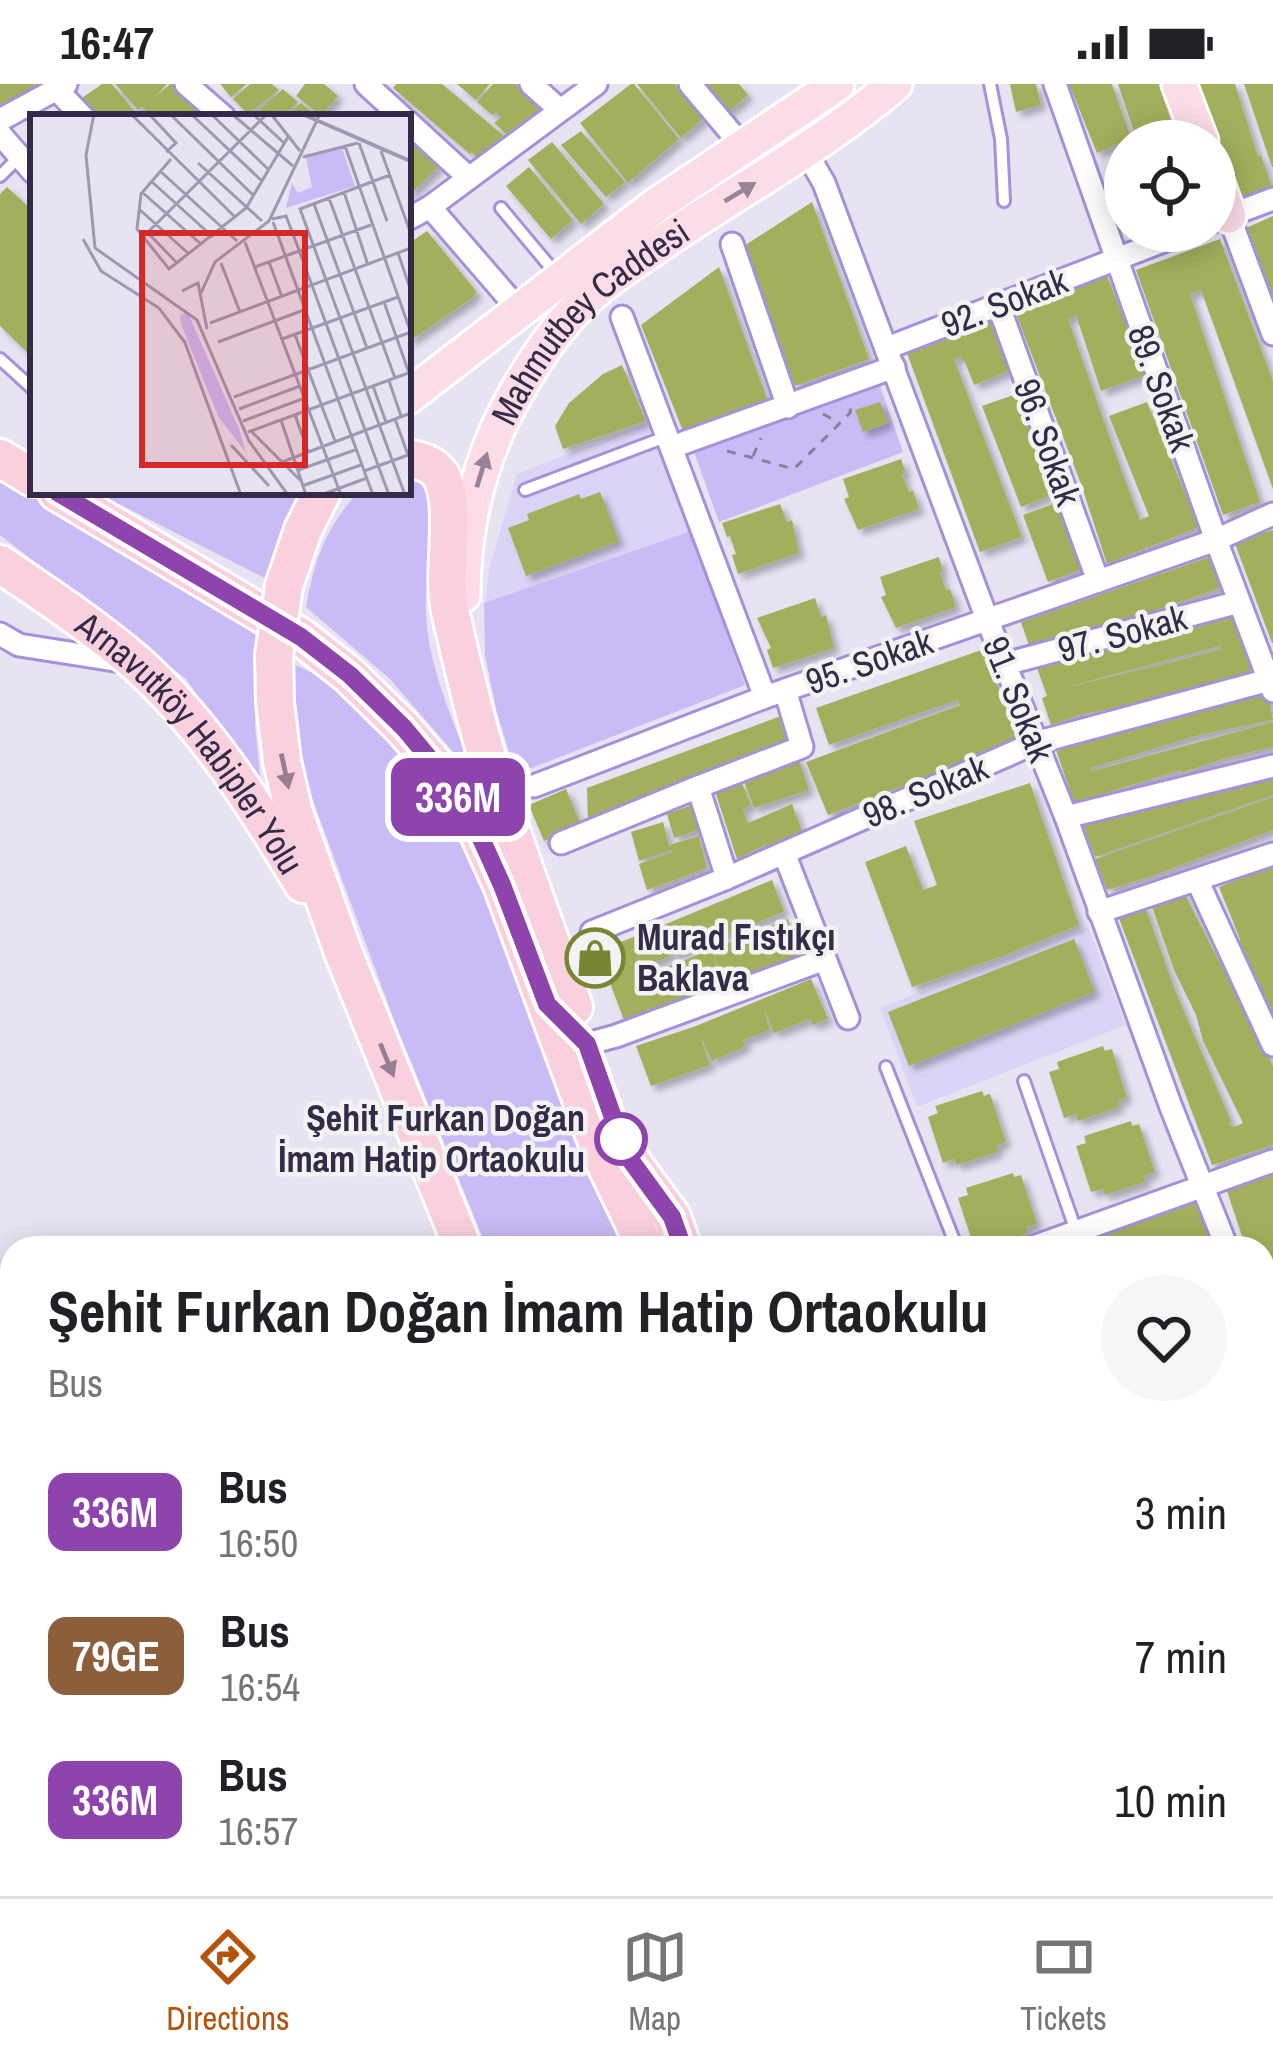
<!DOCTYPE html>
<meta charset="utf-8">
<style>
:root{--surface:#fff;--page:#f6f6f6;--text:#202124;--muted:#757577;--line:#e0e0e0;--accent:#b45309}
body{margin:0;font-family:"Archivo Narrow",sans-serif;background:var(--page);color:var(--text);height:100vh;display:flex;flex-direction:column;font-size:45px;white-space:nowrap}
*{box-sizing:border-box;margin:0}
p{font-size:39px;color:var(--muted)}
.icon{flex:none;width:66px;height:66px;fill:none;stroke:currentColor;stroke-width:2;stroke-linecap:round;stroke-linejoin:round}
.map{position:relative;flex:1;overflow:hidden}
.side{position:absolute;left:0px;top:1152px;width:1275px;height:660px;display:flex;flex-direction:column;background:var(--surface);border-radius:36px 36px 0 0;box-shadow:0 6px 30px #0003}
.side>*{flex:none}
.badge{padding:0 24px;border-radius:18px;font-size:42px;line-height:78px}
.fabs{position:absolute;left:1104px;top:36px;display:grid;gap:24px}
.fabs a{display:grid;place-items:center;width:132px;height:132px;border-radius:50%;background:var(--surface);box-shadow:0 6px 30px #0003;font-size:60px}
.map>.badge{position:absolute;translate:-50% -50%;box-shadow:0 0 0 6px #fff}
.round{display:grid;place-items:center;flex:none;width:126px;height:126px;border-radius:63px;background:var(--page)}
.head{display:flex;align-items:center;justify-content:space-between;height:204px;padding:0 48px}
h1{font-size:57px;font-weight:700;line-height:90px}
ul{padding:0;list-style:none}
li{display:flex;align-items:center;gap:36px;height:144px;padding:0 48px}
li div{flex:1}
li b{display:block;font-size:45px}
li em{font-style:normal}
li .badge{min-width:132px;font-weight:700;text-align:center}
.status{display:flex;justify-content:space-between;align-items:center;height:84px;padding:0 60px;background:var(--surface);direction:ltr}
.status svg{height:33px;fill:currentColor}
.tab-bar{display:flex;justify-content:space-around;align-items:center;height:168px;border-top:3px solid var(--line);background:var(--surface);font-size:33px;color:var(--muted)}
.tab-bar a{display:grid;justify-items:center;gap:6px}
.tab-bar .selected{color:var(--accent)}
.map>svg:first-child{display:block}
.built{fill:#dcd4f6}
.green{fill:#cabaf6}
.building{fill:#a2b05d;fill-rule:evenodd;filter:url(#shadow)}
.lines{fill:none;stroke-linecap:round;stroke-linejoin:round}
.service-casing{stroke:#a590da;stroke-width:16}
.minor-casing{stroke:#a590da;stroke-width:27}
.primary-casing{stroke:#fff;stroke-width:39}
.trunk-casing{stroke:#fff;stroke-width:42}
.path{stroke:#878198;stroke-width:3;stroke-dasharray:9 9;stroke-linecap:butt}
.service{stroke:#fff;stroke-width:10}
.minor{stroke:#fff;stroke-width:21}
.primary{stroke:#fcdce6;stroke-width:33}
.trunk{stroke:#fbd0de;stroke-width:36}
.trunk-bridge-casing{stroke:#fff;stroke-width:42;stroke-linecap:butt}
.trunk-bridge{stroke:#fbd0de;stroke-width:36}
.oneway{fill:#988498}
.oneway2{fill:#987e94}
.line-casing{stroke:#fff;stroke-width:27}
.line{stroke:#8e44ad;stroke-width:18}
.stop-dot{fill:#fff;stroke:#8e44ad;stroke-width:6}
.labels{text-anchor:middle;stroke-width:9;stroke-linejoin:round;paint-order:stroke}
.street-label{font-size:36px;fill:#342b49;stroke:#f3f3f3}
.poi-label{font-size:36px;font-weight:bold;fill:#342b49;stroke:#f3f3f3;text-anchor:start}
.stop-label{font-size:36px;font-weight:bold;fill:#342b49;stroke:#f3f3f3;text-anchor:end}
.inset-road{fill:none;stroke:#9f99af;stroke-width:3}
.view{fill:#d62828;fill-opacity:0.15;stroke:#d62828;stroke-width:6}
.inset-edge{fill:none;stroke:#342b49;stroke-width:6}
</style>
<div class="status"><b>16:47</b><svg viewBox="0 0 49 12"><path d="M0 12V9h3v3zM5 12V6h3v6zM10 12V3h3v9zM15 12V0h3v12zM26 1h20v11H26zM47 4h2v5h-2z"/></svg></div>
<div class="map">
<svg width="1273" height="1812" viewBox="0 0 1273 1812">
<defs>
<filter id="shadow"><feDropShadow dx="5.5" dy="5.5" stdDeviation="3" flood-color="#0004"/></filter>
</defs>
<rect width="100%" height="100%" fill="#e7e3f3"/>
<g class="built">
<path d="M649,338l42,109 -206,72 5,-38 27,-91z"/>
<path d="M1088,843l38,98 -209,82 -37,-99z"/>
</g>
<g class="green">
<path d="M878,296l25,72 -184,70 -26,-73z"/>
<path d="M408,388c9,4 17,8 21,18 11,29 -4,89 -3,123 2,56 29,111 48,163l-85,-98 -83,-71c9,-49 19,-77 52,-115h50z"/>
<path d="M0,390l119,66 137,88 -1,96 6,63 -75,-108 -186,-144z"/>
<path d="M95,408h204l-34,86z"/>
<path d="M691,447l54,154 -229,89 -19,-61 -12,-58 -1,-52z"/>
<path d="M295,581c44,17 98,66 127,103 38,51 60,115 84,173 42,101 80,204 119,307h-138l-91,-223 -87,-235 -14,-69z"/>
<path d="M730,1800h52l11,12h-58z"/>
<path d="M864,1800h52l7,12h-57z"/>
<path d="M963,1800h113l11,12h-115z"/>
</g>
<g class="building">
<path d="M0,0h40l-37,27 -3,-4z"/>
<path d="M102,0h10l23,28 -7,5h-33l-13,-19z"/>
<path d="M115,0h52l-13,14 16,-14h7l29,27 -6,6h-48l-10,-10 -4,3z"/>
<path d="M220,0h27l-16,13z"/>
<path d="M250,0h22l7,6 -31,24 -15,-15z"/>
<path d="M305,0h19l14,12 -17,20 -25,-20z"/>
<path d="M396,0h46l62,52 -28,21 -4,-5 -2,2 -77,-66z"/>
<path d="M457,0h33l-14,16z"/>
<path d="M493,0h23l26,24 -36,26 -12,-11 7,-6 -5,-5 -4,3 -15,-13z"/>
<path d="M631,0h3l45,55 -51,44 -48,-60z"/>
<path d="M637,0h38l29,34 -23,20z"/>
<path d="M698,0h41l9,11 -23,20z"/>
<path d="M1010,0h26l5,21 -25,7z"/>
<path d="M1069,0h43l20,57h-7l-28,12z"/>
<path d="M1118,0h41l15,47 -5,2 4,8h-36z"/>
<path d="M1190,0h45l23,72 3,-1 12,35 -42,14 -16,-47v-16z"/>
<path d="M1244,0h29v83h-1z"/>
<path d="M283,5l15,13 -16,15h-31z"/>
<path d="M301,19l17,14h-33z"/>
<path d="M581,47l44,51 -19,15 -45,-52z"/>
<path d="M408,52l32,29 -32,32z"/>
<path d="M552,58l52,62 -23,20 -53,-64z"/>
<path d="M529,83l44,53 -22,19 -45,-53z"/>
<path d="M7,103l26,24v147l-33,-32v-132z"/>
<path d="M812,118l57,157 -74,27 -51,-140z"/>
<path d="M1273,132v82l-27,-70z"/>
<path d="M427,147l49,60 -2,6 -66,45v-98z"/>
<path d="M1220,155l53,142v108l-72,-199 -11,4 70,208 -37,13 -87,-245z"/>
<path d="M719,183l48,132 -84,32 -42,-106z"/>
<path d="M1107,191l38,100 -44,16 -25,-76 -8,4 53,150 19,51 9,-4 -40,-100 38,-14 52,125 -92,37 -26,-80 -66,-173z"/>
<path d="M993,237l18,49 -37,15 -9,-23 -5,-5 -6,2 68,178 -42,15 -73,-199z"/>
<path d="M622,281l24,56 -83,28 -8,-23 14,-23 34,-29z"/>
<path d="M1016,310l40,99 -35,14 -39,-101z"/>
<path d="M880,318l8,21 -25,9 -8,-22z"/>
<path d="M901,375l5,14 -4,1 7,18 4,-1 6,18 -61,21 -14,-31 5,-2 -6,-18z"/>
<path d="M600,408l19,49 -93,35 -18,-48 21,-8 -2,-6 52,-20 2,5z"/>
<path d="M1061,417l25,67 -38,14 -25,-67z"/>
<path d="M780,420l7,18 5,-2 7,33 -61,21 -6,-19 4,-1 -6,-18 -3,1 -5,-14z"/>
<path d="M1273,446v113h-1l-38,-102z"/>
<path d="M1212,472l11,31 -191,67 -11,-32z"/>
<path d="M939,473l4,14 -3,2 6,17 4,-1 6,18 -60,21 -15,-31 5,-2 -6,-18z"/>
<path d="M815,514l6,19 5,-2 8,33 -61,20 -6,-18 4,-2 -14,-30z"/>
<path d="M1234,522l22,67 -75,23 -102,19 -28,10 -9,-27 5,-2 -11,-31zM1220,562l1,3 -49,13 -109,26z"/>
<path d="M984,565l34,92 -190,74 -22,-53 154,-57 -3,-5 -128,45 -13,-37z"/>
<path d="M1267,608l6,28 -77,16 -105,32 1,3 181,-49v25l-47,11 -44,15 -2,-3 -106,33 -19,-56 53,-13 1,3 81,-26z"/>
<path d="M781,632l8,24 -112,42 -22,9 2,4 -69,30 -1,-37z"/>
<path d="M798,672l11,34 -55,18 -12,-33z"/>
<path d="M1273,684v27l-178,62 -12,-31 49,-18 1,4z"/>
<path d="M741,697l10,24 -8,4 5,14 44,-19 11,30 -36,14 -2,-3 -28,14 -22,-68z"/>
<path d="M1030,699l49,142 -73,30 -94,32 -47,-125 41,-16 17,44 14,-5 -23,-64z"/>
<path d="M566,705l15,36 -37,16 -15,-36z"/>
<path d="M1273,713v33l-121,46 -45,14 -12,-31z"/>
<path d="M697,719l8,25 -31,10 -7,-24z"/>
<path d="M663,738l6,23 30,-9 8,32 -60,22 -8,-26 33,-12v-2l-33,11 -8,-29z"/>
<path d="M1273,781v163l-37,-81 4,-2v-6l-21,-52z"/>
<path d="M772,796l12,32 -76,30 -7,-17 5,18 -33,13 -12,-30z"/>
<path d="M1182,805l91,177v79l-61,20 -95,-252 27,-10 29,82 58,136 -2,3 5,3 9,-4 -40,-82 -7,-26 -22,-45 -24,-69z"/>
<path d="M788,835l13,35 -77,28 -10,-24 8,25 -27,10 -8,-18 7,19 -70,26 -26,-69 61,-24 12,29 -29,11 -6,-13 8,22z"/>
<path d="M1074,855l21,53 -186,74 -21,-54z"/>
<path d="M811,895l17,40 -15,6 -3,-6 -36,14 -10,-23 6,20 -27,10 3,6 -34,15 -12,-26 10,30 -59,21 -15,-40 60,-20z"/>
<path d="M1103,962l2,5 7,-2 15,49 -10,3 2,6 -41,14 -2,-7 -12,4 -15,-46 10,-3 -2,-7z"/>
<path d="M982,1007l2,5 6,-2 16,48 -10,4 2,6 -41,13 -3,-6 -11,4 -15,-46 10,-4 -3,-7z"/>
<path d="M1131,1037l1,5 7,-2 16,48 -11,4 2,6 -41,13 -2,-6 -12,3 -15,-46 10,-3 -2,-7z"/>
<path d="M1013,1089l1,4 7,-2 16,49 -11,3 2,6 -41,14 -2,-7 -12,4 -15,-46 10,-3 -2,-7z"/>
<path d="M1273,1091v151h-1l-9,-27v-51h-17l-19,-57z"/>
<path d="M1200,1117l15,47h-34l1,-4 7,-3 -1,-4 -28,11h-93z"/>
<path d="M1264,1315l9,27v39l-10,3z"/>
<path d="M1269,1414l1,4 3,-1 -1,156 -9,-28v-130z"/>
<path d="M1263,1640l10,26v31l-10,3z"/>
<path d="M1273,1719v93h-47l-4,-12h41v-77z"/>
<path d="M1123,1800h61l-23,12h-33z"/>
</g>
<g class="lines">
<g class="service-casing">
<g id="service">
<path d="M990,0l11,55 3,62"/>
<path d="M0,92l19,-19"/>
<path d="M501,124l56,67"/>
<path d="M0,275l33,30"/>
<path d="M525,406l143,-54"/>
<path d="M886,983l71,181"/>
<path d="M1024,997l52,150"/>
</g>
</g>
<g class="minor-casing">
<g id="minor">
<path d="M186,0l38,33"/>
<path d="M366,0l36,33"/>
<path d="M531,0l29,26"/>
<path d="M690,0l53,63"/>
<path d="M1055,0l161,456 57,151"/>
<path d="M57,6l26,27"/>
<path d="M0,36l66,-36"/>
<path d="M408,38l61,56"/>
<path d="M0,50l33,38"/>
<path d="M806,68l18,31 163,436 79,198 105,290 56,141"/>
<path d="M430,123l89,103"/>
<path d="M1229,132l44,118"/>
<path d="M408,135l22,-12 166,-123"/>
<path d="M1217,136l56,-21"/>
<path d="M732,160l56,163"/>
<path d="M998,220l100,277"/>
<path d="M622,233l143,380"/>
<path d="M887,264l302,-117"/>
<path d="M672,363l222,-80"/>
<path d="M0,550l19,11 108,17"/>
<path d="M1005,580l234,-62"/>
<path d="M534,702l231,-89 451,-157 57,-26"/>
<path d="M698,703l104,-40 -17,-57"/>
<path d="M1066,733l207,-51"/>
<path d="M561,759l137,-56 29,91"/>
<path d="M784,769l64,165"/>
<path d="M1197,796l76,165"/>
<path d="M1099,828l174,-58"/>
<path d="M592,848l135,-54 308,-135 234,-63"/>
<path d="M587,960l29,-8 209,-77"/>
<path d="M1031,1164l242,-87"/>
<path d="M1263,1261l10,28"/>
<path d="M1263,1398l10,-4"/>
<path d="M1263,1598l10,28"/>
<path d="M1263,1716l10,-4"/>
<path d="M1106,1800l9,12"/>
<path d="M1210,1800l4,12"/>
</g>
</g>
<g class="primary-casing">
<g id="primary">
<path d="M1179,0l22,57"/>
<path d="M1215,94l14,38"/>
<path d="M408,313l247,-191 182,-122"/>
<path id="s1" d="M463,511c0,-58 12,-116 36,-169 20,-41 43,-81 75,-115 22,-24 51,-43 79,-62 80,-56 167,-101 242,-165"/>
</g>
</g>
<g class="trunk-casing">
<g id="trunk">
<path d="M0,374l33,20"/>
<path d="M408,374c12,3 24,5 32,16 19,30 1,99 10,137 11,47 22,96 36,143 26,85 58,169 88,253"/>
<path d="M57,408l244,145 48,38 54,53 31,36 45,70 23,51 102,276 42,87"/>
<path id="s2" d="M0,480c46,31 93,62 135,98 69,61 121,144 168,222"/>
<path d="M284,502l19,-56 19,-38"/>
<path d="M274,571l1,47 7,59 12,52 49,139 120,296"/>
<path d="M626,1070l46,63 11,31"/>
<path d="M712,1800l5,12"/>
<path d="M816,1800l12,12"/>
<path d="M936,1800l8,12"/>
</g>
</g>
<g class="path">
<path d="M823,330l17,9"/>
<path d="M727,367l67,18 56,-56 1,-10"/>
<path d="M753,372l8,-18"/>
<path d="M1014,1800l2,12"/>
<path d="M1060,1812v-12"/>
</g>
<use href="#service" class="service"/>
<use href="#minor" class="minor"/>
<use href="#primary" class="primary"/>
<use href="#trunk" class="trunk"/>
<g class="trunk-bridge-casing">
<path id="trunk-bridge" d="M274,571l10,-69"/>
</g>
<use href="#trunk-bridge" class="trunk-bridge"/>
</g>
<defs><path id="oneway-solid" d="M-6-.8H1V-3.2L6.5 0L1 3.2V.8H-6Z" transform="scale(3)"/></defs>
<g class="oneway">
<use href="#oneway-solid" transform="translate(740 108) rotate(-31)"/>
<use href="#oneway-solid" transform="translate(482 386) rotate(-73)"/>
</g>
<g class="oneway2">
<use href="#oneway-solid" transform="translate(285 687) rotate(78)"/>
<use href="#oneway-solid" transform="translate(387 976) rotate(68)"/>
</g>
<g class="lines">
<g class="line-casing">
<path id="line" d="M57,408l244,145 49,38 54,53 30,36 45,70 23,51 45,119 40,40 39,110 46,63 11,31"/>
</g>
<use href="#line" class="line"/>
</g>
<defs>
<g id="shop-ring" transform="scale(3)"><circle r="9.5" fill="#f3f3f3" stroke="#798532" stroke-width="1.5"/><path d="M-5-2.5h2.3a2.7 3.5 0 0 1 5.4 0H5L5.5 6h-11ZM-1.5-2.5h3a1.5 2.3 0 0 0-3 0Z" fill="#798532"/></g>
</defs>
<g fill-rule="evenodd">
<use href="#shop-ring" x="595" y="874"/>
</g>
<circle class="stop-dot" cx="621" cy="1055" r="24"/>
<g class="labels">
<g class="street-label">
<text transform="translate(1004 218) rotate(-21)" y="13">92. Sokak</text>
<text dy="13" stroke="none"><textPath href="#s1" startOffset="315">Mahmutbey Caddesi</textPath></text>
<text transform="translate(1162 304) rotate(70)" y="13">89. Sokak</text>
<text transform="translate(1048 358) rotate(70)" y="13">96. Sokak</text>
<text transform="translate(1122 549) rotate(-15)" y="13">97. Sokak</text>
<text transform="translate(869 577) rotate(-19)" y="13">95. Sokak</text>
<text transform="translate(1019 615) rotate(68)" y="13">91. Sokak</text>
<text dy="13" stroke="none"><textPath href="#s2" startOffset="264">Arnavutköy Habipler Yolu</textPath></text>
<text transform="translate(925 707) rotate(-23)" y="13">98. Sokak</text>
</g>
<g class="poi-label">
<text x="637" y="866">Murad Fıstıkçı<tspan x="637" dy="41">Baklava</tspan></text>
</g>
<g class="stop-label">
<text x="585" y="1047">Şehit Furkan Doğan<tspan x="585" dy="41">İmam Hatip Ortaokulu</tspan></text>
</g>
</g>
<g transform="translate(30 30)">
<rect width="381" height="381" fill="#e7e3f3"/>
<path d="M312,34l13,38 -69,22 6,-25 6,10 14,-6 -6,-30zM158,199l51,116 7,24 -28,-37 -37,-92 -1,-9z" fill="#cabaf6"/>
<path class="inset-road" d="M64,0l-8,41 9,93 102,72 52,121 39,54M101,0l105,104M119,0l27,29 -10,9M140,0l84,82M161,0l71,67M181,0l58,56M202,0l61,52M223,0l31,29M241,0l29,37M271,0l110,48M273,0l108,47M329,29l28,78M315,32l66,187M351,37l30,83M273,43l55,-14M141,45l-30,35 -4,35 32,40 77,-61 42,-71M168,49l64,58M130,57l77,70M360,61l-90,34 105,286M121,67l62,56M112,78l60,53M314,78l24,73M299,84l66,180M284,90l53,144M110,96l49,44M242,105l14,-3 13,34M243,108l100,273M119,120l28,29M53,125l18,32 58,37 27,36M111,125l126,-125M215,128l96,253M269,136l90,245M368,139l13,38M239,148l13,35M191,149l19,49M225,153l116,-42M152,177l16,-8 9,46M171,179l14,-31 54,-41 51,-107M354,188l25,71M180,209l201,-75M265,221l40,106M252,225l116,-42M154,226l57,155M188,228l86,-32M359,267l12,35M343,272l13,36M204,283l177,-65M209,295l61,-23M265,301l13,36M365,305l13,36M251,306l25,75M213,307l62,-23M221,317l50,50M218,318l163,-60M201,331l38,41M252,348l129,-49M268,356l57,-20M334,357l47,-17M272,372l59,-21M291,381l46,-17"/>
<path class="view" d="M112,119h163v232h-163z"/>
<rect width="381" height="381" class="inset-edge"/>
</g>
</svg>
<div class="fabs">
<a><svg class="icon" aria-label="locate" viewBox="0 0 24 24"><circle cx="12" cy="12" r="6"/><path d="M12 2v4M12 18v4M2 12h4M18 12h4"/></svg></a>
</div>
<b class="badge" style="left:458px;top:713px;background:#8e44ad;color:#fff">336M</b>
<section class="side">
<div class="head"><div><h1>Şehit Furkan Doğan İmam Hatip Ortaokulu</h1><p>Bus</p></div><a class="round"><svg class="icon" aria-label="heart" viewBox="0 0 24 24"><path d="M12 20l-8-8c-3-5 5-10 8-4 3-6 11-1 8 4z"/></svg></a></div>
<ul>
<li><span class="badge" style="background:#8e44ad;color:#fff">336M</span><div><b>Bus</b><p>16:50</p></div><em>3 min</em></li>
<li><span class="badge" style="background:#8b5e3c;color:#fff">79GE</span><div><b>Bus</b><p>16:54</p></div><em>7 min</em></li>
<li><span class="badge" style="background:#8e44ad;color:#fff">336M</span><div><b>Bus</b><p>16:57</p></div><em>10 min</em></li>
</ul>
</section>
</div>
<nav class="tab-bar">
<a class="selected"><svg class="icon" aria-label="directions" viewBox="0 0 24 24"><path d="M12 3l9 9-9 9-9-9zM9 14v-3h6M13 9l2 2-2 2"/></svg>Directions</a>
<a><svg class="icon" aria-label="map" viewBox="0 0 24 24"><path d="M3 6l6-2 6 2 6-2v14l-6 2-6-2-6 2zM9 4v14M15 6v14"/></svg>Map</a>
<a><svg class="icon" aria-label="tickets" viewBox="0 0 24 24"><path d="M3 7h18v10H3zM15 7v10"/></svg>Tickets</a>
</nav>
